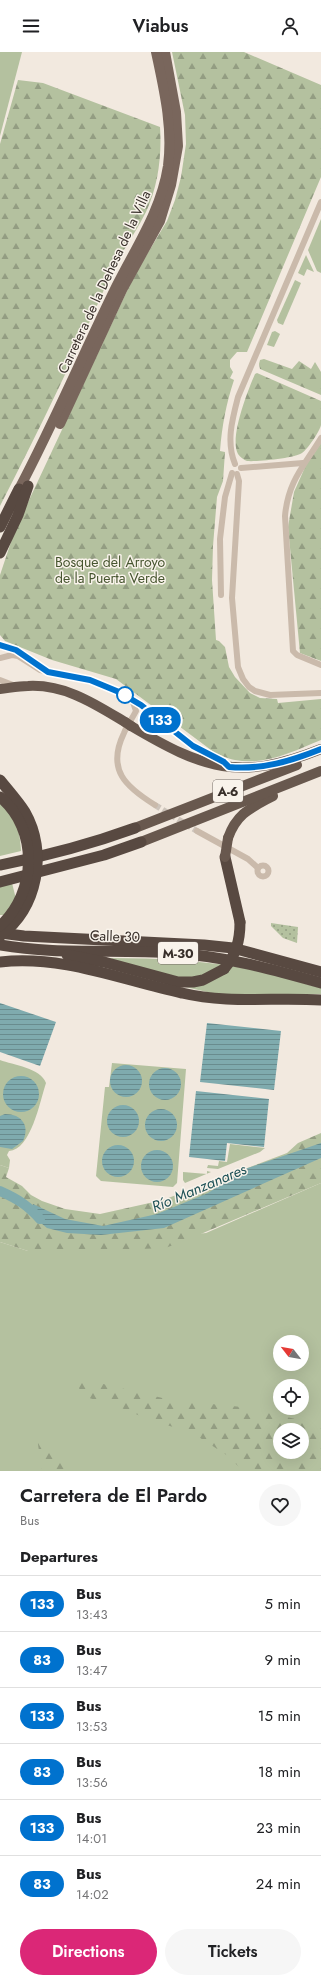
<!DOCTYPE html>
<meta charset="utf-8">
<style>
:root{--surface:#fff;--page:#f6f6f6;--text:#202124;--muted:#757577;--line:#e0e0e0;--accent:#db2777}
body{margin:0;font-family:Jost,sans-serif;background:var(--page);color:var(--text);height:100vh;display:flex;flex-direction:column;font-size:15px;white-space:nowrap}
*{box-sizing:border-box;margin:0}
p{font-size:13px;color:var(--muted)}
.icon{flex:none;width:22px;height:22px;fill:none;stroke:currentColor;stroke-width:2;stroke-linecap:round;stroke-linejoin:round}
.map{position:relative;height:1419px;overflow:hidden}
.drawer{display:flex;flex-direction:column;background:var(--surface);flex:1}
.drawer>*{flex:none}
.badge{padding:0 8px;border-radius:13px;font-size:14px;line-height:26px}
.needle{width:26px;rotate:301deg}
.fabs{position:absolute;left:273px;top:1283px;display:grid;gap:8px}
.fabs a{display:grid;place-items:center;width:36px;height:36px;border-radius:50%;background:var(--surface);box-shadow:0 4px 16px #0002;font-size:20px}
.map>.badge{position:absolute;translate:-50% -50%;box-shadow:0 0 0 2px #fff}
h2{padding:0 20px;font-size:15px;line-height:36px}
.round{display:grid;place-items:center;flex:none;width:42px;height:42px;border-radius:21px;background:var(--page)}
.summary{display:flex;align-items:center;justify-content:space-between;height:68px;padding:0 20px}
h1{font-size:19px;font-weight:600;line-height:30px}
.button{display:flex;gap:8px;margin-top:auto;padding:8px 20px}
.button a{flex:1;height:46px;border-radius:24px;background:var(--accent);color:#fff;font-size:16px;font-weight:600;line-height:46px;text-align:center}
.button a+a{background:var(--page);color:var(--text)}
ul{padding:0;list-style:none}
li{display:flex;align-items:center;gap:12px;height:56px;padding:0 20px;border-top:1px solid var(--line)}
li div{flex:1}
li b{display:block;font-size:15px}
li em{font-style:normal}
li .badge{min-width:44px;font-weight:700;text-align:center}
header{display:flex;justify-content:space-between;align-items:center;height:52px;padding:0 20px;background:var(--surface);font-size:18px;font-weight:600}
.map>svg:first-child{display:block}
.green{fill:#b4c19f;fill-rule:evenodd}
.forest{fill:url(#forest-firs);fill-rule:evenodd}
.park{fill:url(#park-dots)}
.water{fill:url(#water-rules)}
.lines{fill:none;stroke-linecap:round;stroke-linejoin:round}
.river{stroke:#7fabae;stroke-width:10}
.minor-tunnel{stroke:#cdc4bb;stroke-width:6;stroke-dasharray:6 3;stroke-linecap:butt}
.minor{stroke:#cabaab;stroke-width:6}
.primary{stroke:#79665c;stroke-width:10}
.trunk{stroke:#68584e;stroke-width:10}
.motorway{stroke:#584941;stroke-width:11}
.trunk-bridge{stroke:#68584e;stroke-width:10}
.motorway-bridge{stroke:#584941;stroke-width:11}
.line-casing{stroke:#fff;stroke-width:9}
.line{stroke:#0072ce;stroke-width:6}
.stop-dot{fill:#fff;stroke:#0072ce;stroke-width:2}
.labels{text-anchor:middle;stroke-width:3;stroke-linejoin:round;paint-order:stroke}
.shield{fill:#f9f3eb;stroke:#726a64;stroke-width:1}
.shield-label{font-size:13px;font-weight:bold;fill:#382f2a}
.street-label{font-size:14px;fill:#382f2a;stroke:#f9f3eb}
.park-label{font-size:14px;fill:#46552f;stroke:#f9f3eb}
.water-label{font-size:15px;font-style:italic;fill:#215358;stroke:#f9f3eb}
</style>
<header><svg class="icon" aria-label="menu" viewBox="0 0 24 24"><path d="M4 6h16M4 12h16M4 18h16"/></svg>Viabus<svg class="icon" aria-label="person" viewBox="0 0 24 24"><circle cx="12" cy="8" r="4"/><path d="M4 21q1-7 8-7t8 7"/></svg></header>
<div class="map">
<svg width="321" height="1419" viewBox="0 0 321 1419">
<defs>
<pattern id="forest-firs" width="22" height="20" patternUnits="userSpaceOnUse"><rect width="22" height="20" fill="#b4c19f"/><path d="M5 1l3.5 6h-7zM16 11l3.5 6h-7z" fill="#939d82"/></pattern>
<pattern id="park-dots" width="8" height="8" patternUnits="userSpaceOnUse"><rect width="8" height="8" fill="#b4c19f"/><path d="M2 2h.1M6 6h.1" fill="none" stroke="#939d82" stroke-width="1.8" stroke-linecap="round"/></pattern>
<pattern id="water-rules" width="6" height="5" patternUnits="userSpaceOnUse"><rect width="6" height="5" fill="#7fabae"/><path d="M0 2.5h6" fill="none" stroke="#698c8e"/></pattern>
</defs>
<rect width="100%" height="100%" fill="#f2e9df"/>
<g class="green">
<path d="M0,0h22l-22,84z"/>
<path d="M321,167v54l-4,-2 -9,-21z"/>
<path d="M306,203l8,17 -7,-3 -3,7 -6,-3z"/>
<path d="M295,228l6,3 -18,42 -5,-2 -1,-3z"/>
<path d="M275,279l5,3 -6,13 -7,-2 5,-13z"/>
<path d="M0,750c16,12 20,30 21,49l-21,5z"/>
<path d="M12,831l5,20 -11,12h-6v-29z"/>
<path d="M110,906c53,0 109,3 161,16 17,4 33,10 50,14v6l-101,1 -52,-12z"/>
<path d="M0,1008c13,5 41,8 46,23 -6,18 -15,67 -37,68l-2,4 3,5 -1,8 -9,-3z"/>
<path d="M112,1011l74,6 -9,114 -4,4 -72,-6 -5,-5 9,-89h4z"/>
<path d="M230,1092l35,4 -5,4 -42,17 -11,-1 1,-3 10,1 1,-5 8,1z"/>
<path d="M207,1119l4,1 -26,11 -2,-3v-8l24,2z"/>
<path d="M321,1131v288h-321v-229l28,9 178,-18zM280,1290h22v22h-22zM280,1334h22v22h-22zM280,1378h22v22h-22z"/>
</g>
<g class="forest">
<path d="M172,0h72l77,33v92l-74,175h-10l-7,8v7l3,5 -3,6 4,2c-8,24 -12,46 -14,71l5,1 -2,29 -6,16 -4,49 -1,34 4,60 3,1 6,6 4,20 6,10 15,16 10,5 17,1 1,4 43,-4v41c-27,11 -56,26 -86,20 -7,-1 -14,-5 -20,-7l-99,-74 -64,-19 -47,-19 -5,-6v-60l15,-45 119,-254 33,-55 8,-21 6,-23 5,-33 -1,-29z"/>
<path d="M18,28l25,3 117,44c2,29 -2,59 -14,85 -11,22 -26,42 -36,64 -34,78 -71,154 -110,230v-362z"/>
<path d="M264,307l28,10 7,-8 12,8 4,-7 6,10v23l-61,-26 -1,-5 1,-4z"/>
<path d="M257,321l64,28c0,7 0,17 0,24 -1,6 -14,25 -19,28 -7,5 -45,9 -55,8 -3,-1 -7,-4 -9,-7 -9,-16 10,-64 17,-80z"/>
<path d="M321,391v218l-21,-8 -12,-126 6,-35 12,-27z"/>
<path d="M321,1081v50l-139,59 -17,6 -100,4 -37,-1 -28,-9v-77l9,3 -3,9 16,9 9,9 11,6 23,8 35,5 63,-14 124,-47 11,-10z"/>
<path d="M78,1326l93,22 71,7 76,17 3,2v45h-78l-15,-15 -37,-24 -39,-11 -28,-12 -41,-13 -6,-12zM280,1378h22v22h-22z"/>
<path d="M36,1379l37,38 1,2h-32z"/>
</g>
<path class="park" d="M271,871l27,4 -1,16 -14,-5 -12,-12z"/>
<g class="water">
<path d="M0,951l56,19 -16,44 -40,-14z"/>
<path d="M207,971l74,8 -7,59 -74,-8z"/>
<circle cx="126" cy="1029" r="16"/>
<circle cx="165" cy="1032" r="16"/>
<circle cx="21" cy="1042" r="18"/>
<path d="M196,1039l73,8 -5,48 -37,-4 -2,18 -36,-4z"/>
<circle cx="123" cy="1069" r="16"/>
<circle cx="161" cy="1073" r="16"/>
<path d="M5,1062c17,0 25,12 18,27l-11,8 -12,-2v-31z"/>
<path d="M321,1091v15l-157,70 -63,7 -34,-2 -20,-5 -17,-14 3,-10 32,15 38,7 54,-12 51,-21 37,-24z"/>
<circle cx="118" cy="1109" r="16"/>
<circle cx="157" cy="1114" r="16"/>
</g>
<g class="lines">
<path class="river" d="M0,1139c18,8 27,14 40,28"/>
<path class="minor-tunnel" d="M155,753l42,26"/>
<g class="minor">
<path d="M321,386c-17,28 -33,43 -36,78l8,135 4,4 24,10"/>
<path d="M235,412c-9,-22 -3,-44 3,-67l83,-195"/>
<path d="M241,416l62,-5"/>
<path d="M237,422l2,7 -7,117 6,69 5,12 6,8 6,4 15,4 51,-2"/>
<path d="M221,543l-1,-56 5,-42 7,-24"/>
<path d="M0,593l16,5 9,7"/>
<path d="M0,606l12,-3 6,1 22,14 50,10 42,19 4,12c-4,8 -9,14 -12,22 -18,37 2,54 31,72"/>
<path d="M0,628l13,5"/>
<path d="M197,779l51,28 10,9"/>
<circle cx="263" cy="819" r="5.5"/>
</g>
<g class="primary">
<path d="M60,372l63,-136 37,-67 11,-36 7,-39 -2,-34 -11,-60"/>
<path d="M19,437c35,-66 64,-135 97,-202 20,-40 45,-76 52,-121 5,-39 -4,-76 -12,-114"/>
</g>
<g class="trunk">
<path d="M0,637c9,-1 19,-3 28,-3 37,-2 67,18 97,36"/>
<path d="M131,674c73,43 108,56 190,23"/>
<path d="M135,776l162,-63"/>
<path d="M228,786c9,-25 23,-30 45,-42"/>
<path d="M141,790l180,-71"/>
</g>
<g class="motorway">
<path d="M0,475l19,-38"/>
<path d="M0,501l18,-38 10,-29"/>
<path d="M225,805l15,65"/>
<path d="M0,813c46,-9 91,-21 135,-37"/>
<path d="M0,830l104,-27 37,-13"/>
<path d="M0,881l24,3 180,9 29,3 88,24"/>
<path d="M0,893c55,10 117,4 173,8 51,3 98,16 148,30"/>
<path d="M67,903l37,7 74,20h15l10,-2 21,-11"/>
<path d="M0,910c64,-7 121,18 182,31 46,11 92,4 139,7"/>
</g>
<g class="trunk-bridge">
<path d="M125,670l6,4"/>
<path d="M225,805l3,-19"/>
</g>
<g class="motorway-bridge">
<path d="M0,728c8,10 18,21 25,32 23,40 13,96 -25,124"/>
<path d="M0,745c39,32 37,96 0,129"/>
<path d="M224,917c12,-14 16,-28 16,-47"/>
</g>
</g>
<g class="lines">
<g class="line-casing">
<path id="line" d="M0,593l16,5 32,22 42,8 29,12 22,13 52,41 31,16 5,5c33,3 62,-6 92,-18"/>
</g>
<use href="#line" class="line"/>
</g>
<circle class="stop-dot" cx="125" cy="643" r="8"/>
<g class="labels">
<g class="shield">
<rect x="213" y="728" width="30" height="22" rx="3"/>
<rect x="158" y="890" width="40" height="22" rx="3"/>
</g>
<g class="shield-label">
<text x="228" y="744">A-6</text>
<text x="178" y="906">M-30</text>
</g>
<g class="street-label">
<text transform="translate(104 230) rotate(-65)" y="5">Carretera de la Dehesa de la Villa</text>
<text transform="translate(115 884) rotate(2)" y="5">Calle 30</text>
</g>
<g class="park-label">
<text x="110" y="515">Bosque del Arroyo<tspan x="110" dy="16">de la Puerta Verde</tspan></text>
</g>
<g class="water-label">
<text transform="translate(199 1136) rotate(-23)" y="5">Río Manzanares</text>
</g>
</g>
</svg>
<div class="fabs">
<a><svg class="needle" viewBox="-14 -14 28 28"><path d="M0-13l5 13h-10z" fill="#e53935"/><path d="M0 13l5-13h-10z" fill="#757577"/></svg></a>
<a><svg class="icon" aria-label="locate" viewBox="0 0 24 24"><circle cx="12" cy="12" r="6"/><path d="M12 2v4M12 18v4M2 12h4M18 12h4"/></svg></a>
<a><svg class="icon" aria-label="layers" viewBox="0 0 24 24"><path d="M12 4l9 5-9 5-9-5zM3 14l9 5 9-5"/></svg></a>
</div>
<b class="badge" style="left:160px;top:668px;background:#0072ce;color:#fff">133</b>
</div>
<section class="drawer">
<div class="summary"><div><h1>Carretera de El Pardo</h1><p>Bus</p></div><a class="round"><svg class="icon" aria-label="heart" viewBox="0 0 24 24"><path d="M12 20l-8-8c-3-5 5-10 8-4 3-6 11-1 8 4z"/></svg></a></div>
<h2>Departures</h2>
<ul>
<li><span class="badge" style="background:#0072ce;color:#fff">133</span><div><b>Bus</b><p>13:43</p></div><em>5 min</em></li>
<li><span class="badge" style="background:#0072ce;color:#fff">83</span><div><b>Bus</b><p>13:47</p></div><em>9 min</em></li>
<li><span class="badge" style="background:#0072ce;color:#fff">133</span><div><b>Bus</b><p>13:53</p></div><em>15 min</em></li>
<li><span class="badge" style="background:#0072ce;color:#fff">83</span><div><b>Bus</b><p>13:56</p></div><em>18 min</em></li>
<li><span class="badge" style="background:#0072ce;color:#fff">133</span><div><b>Bus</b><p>14:01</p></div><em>23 min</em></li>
<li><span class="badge" style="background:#0072ce;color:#fff">83</span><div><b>Bus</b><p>14:02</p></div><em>24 min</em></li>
</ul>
<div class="button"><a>Directions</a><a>Tickets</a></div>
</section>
